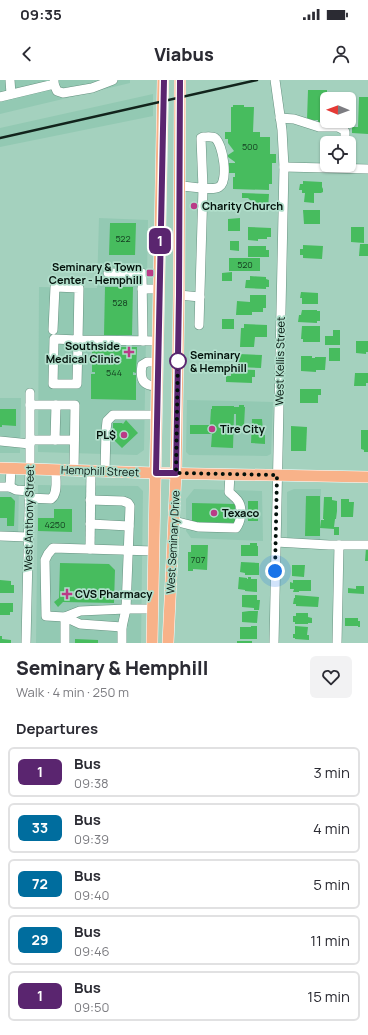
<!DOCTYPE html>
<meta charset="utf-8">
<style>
:root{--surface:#fff;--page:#f2f2f3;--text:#2b2b33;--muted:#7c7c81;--line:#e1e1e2}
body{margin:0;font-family:Manrope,sans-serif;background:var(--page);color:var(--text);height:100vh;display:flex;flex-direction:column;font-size:15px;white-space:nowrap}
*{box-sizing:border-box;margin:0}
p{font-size:13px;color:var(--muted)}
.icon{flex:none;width:22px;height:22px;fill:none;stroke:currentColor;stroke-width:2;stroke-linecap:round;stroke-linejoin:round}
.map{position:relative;height:563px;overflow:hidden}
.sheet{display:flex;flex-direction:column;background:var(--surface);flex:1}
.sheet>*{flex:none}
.badge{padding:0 8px;border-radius:6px;font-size:14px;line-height:26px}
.needle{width:26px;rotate:271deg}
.tools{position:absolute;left:320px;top:12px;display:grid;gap:8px}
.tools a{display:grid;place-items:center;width:36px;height:36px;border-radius:6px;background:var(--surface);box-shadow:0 1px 3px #0004;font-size:20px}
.you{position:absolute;width:20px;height:20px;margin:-10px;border:3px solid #fff;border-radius:50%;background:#1a73e8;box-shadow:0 0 0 6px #1a73e833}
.map>.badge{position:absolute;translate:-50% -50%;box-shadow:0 0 0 2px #fff}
h2{padding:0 16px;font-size:15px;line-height:36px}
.round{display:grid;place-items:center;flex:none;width:42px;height:42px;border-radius:6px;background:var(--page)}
.overview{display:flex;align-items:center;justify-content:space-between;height:68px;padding:0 16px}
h1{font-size:19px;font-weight:800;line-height:30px}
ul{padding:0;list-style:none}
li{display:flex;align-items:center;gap:12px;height:50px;margin:0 8px 6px;padding:0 8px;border:2px solid var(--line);border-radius:6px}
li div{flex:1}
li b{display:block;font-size:15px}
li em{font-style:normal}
li .badge{min-width:44px;font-weight:700;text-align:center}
.status{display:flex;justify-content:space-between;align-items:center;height:28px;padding:0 20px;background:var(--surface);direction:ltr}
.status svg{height:11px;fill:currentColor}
header{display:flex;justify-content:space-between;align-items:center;height:52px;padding:0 16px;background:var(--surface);font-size:18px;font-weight:800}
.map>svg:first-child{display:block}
.built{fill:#93c9b3}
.building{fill:#47bc5e}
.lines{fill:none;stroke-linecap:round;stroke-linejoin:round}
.minor-casing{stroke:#679280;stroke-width:10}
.major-casing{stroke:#fff;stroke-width:12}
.minor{stroke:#fff;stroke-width:9}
.major{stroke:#f8b289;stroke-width:11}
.rail{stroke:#12241c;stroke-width:2.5}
.line-casing{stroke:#fff;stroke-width:9}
.line{stroke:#5a256f;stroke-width:6}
.walk{stroke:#02100a;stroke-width:4;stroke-dasharray:0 7.2}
.poi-dot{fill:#ba3b87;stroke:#b1decb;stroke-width:1.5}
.stop-dot{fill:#fff;stroke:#5a256f;stroke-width:2}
.labels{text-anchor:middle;stroke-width:3.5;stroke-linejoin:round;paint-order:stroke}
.number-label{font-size:9px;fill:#133b1f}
.poi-label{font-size:11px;font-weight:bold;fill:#02100a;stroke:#b1decb;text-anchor:start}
.stop-label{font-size:11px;font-weight:bold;fill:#02100a;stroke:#b1decb;text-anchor:start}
.street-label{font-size:11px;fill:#02100a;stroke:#b1decb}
</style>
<div class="status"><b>09:35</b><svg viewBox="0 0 49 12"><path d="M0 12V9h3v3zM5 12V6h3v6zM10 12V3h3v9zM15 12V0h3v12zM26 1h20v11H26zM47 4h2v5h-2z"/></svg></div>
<header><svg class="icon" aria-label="back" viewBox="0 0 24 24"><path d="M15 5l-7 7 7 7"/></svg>Viabus<svg class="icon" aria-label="person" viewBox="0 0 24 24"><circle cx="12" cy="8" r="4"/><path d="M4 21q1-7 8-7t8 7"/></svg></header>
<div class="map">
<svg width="368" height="563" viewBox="0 0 368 563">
<rect width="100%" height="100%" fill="#a4d1be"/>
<g class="built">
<path d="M0,0h130v3l-130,31z"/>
<path d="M153,14v22l-153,31v-19z"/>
<path d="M99,138l49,2 -4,230 -7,5 -99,-3 1,-165 58,1z"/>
<path d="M0,318h21l-1,55h-20z"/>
<path d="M187,320l86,2 -2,52 -4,2 -78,-1 -3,-3z"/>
<path d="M0,403h15l4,2 -1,55 -18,-1z"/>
<path d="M38,405l100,1 5,5 -2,152h-105z"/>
<path d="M194,409l68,2 1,50 -72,-3 -5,-7v-32z"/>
<path d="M294,409h27l-1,53 -33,-2v-48z"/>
</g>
<g class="building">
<path d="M308,10h19v5h1v4h-1v20h-3v4h-6v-3h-11z"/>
<path d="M359,17h9v37l-16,-1v-6h6z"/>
<path d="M233,25h11v2h10l-1,25h7v5h10v17h6v9h-4v21h-3v6l-36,-1v-12h2v-4h-7v-10h7v-1l-7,-5v-2l6,-4 -6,-8v-4h-3v-7h6v-25h2z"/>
<path d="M303,101l19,1v5l1,2v3l-2,1h-7v10l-10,-1 1,-9h-3v-3h-3l1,-6h3z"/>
<path d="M242,113l27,1 -1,16 -13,-1v-8l-5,-1 -2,-2h-6z"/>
<path d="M303,130h17v14h-16z"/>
<path d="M240,138v13h-12v-12z"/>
<path d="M110,143h26l-1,32h-26z"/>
<path d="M248,147l23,1v9h-4v2h-9v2l-10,-1z"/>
<path d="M351,147h13v16l-13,-1z"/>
<path d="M230,161h9v10l-9,-1z"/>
<path d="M360,164h8v12h-9z"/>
<path d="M303,165l20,1 -1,13 -19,-1v-3h-3v-6h3z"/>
<path d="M248,166h18v4h3v7h-21z"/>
<rect x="229" y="178" width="31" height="13"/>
<path d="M232,192v9h-10v-8z"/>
<path d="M250,196l16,1v2l3,1v7h-3v2l-21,-1 1,-8h4z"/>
<path d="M105,207h28l-1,48h-28z"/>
<path d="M301,212l17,1v11h-16v-6h-2z"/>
<path d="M250,215h16v13h-3v4h-11v3h-16l1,-14 13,1z"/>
<path d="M302,230h15v1h3v10h-3v2l-19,-1 1,-7h2z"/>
<rect x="222" y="239" width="12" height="10"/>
<path d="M244,244l23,1v12h-12l-1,10h-14l1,-19h3z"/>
<path d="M302,246h18v16h-17v-3h-2z"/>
<path d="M333,250h7v15h-15v-9h8z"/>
<path d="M356,261h12v11h-2v2l-10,-1z"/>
<path d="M92,267h45l-1,26 -3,-1v3h3v25l-45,-1v-25h4v-2h-3z"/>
<rect x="329" y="268" width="11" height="13"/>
<path d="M239,274l23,1 -1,13 -24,-1 1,-8h1z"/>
<path d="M301,276h11v2h3v-1h11l-1,13h-9v2l-15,-1z"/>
<path d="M231,289l24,1v7h-3v6l-26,-1v-6h5z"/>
<path d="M355,293h13v10h-2v3h-12z"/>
<path d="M300,309h21v6h-3v8h-18z"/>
<path d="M239,325h5v2h1l-1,19h-8v-12h-2l-1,34 -22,-1 1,-13h-22v-9h20l1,-16h1v-3h22v1h5z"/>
<path d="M0,329h16v17l-14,-1v2h-2z"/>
<path d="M252,339h10l1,12h-5v4h7v9l-14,-1z"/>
<path d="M126,340l12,13 -16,15 -12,-12 3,-3v-10h9l1,1z"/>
<path d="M291,346l16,1 -1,24h-15z"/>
<path d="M361,350h7v22h-4v-2l-3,-1z"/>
<path d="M306,416h14v40h-15z"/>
<path d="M0,417h11l4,4 -1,25h-7v-8h-7z"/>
<path d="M324,417h8v3l5,1v10l-1,8h-1l-1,8h5v8h-5v-6l-14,-1 1,-8h3v-1h-1z"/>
<path d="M341,419h8v3h5l-1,15h-12z"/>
<rect x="248" y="421" width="10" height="20"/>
<path d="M192,423l43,1v19l-43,-1z"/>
<path d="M54,429h18v23l-34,-1v-13h16z"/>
<path d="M250,463h7v3h1v10h-17v-11h9z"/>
<path d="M191,465h17l-1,25 -14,-1v2h-5v-19h3z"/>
<path d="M366,468h2v13h-3z"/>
<path d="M241,482l18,1v12h-14v-2l-5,-1z"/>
<path d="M60,483l49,1 6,6 -1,33 -51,-1 -5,5 -4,-5 5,-4z"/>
<path d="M292,485h13l-1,12 -12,-1z"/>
<path d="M239,497l8,1v1h1v-2h3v2h6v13l-12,-1v-1l-7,-1z"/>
<path d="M0,500l11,1v4h3v8h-14z"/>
<path d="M293,500h18v11h-12v1h-6l1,-3h-4v-7l3,1z"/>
<path d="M356,506h8v8l-16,-1v-5l8,1z"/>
<path d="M242,515h15v5h3l-1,10h-5v-2l-12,-1z"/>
<path d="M295,515l24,2 -1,10 -22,-1v-2h-3l1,-6h1z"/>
<path d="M0,523h13v9h-3v3h-10z"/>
<path d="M249,531h9l-1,12 -15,-1v-10z"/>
<path d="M296,533h12v4l4,1v5h-4v1h-13v-2h-2v-6h3z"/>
<path d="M345,538h13v3h2v6h-2v-1h-13z"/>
<path d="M251,546h6v13h-17v-12h11z"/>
<path d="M295,546l13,1 -1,8h2v5l-14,-1v-1h-2v-4h2z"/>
<path d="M0,556h2v3l9,1v3h-11z"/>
<path d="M75,559l23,1v3h-23z"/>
<rect x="237" y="561" width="15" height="2"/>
</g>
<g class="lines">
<g class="minor-casing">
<g id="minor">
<path d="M10,0l1,14"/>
<path d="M54,4l3,7 6,2 29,-5 21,-8"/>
<path d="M0,17l54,-13v-4"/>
<path d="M280,38l14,1 25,8h19l6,3 1,2v11"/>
<path d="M284,87l84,2"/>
<path d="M179,106c9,0 34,5 40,1 10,-6 4,-43 -4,-49 -3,-2 -8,-1 -12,-1l-2,1 2,50 -4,137"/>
<path d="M108,193h34l1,68"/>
<path d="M142,209h17"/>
<path d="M179,215l21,2"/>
<path d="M53,250l2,-43 24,1 -1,52 -24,-1 -1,45h24l1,-44 81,1"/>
<path d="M158,306c-3,0 -8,0 -11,-2 -7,-3 -6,-13 -5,-19l5,-3h11"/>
<path d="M30,325h45l-1,65"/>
<path d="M30,360h44"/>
<path d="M55,360l1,-35"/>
<path d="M0,361l30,3"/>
<path d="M105,391l1,-40 1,-10 6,-6h44"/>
<path d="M0,407h10l1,-19"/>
<path d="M10,407l6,3 13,1"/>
<path d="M29,418l22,1c8,-6 4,-21 5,-30"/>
<path d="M90,420l33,1 5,2 2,3 -4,103 -4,18v16"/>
<path d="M174,441l24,6 38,1c5,-6 7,-20 2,-27 -2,-3 -6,-6 -9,-9l1,-18"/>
<path d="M90,444l39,2"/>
<path d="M0,456l28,1"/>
<path d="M276,462l53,3h39"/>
<path d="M90,469l1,-78"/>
<path d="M153,529h-27l-46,2 -15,6 -19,-1 -1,-56 3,-6 5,-6 101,3"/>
<path d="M26,563l4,-175v-75"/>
<path d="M65,563v-26l15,7 42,3"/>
<path d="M274,563l10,-476 -2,-37 -7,-50"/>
<path d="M337,563l2,-98"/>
</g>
</g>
<g class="major-casing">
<g id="major">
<path d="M0,388l156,5 212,4"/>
<path d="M152,563l11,-563"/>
<path d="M168,563l8,-170 3,-178 1,-215"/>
</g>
</g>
<use href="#minor" class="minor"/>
<use href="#major" class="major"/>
<path class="rail" d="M0,58l257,-58"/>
</g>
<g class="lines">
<g class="line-casing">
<path id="line" d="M164,0l-8,393h20l3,-178 1,-215"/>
</g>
<use href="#line" class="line"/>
<path class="walk" d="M178,281v-7l-2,119 101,2 -2,96"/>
</g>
<g class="poi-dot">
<circle cx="194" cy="126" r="4"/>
<rect x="146" y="189" width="8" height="8" rx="2"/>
<path d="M127 266h4v4h4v4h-4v4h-4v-4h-4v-4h4z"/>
<circle cx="212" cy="349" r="4"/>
<circle cx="124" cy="355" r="4"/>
<circle cx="214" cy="433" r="4"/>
<path d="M65 508h4v4h4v4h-4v4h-4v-4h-4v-4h4z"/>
</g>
<circle class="stop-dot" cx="178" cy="281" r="8"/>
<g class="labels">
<g class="number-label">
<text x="250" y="70">500</text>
<text x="123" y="162">522</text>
<text x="245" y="188">520</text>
<text x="120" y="226">528</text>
<text x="114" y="296">544</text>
<text x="55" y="448">4250</text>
<text x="198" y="483">707</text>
</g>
<g class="poi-label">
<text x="202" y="130">Charity Church</text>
<text x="142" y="191" text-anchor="end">Seminary &amp; Town<tspan x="142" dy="13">Center - Hemphill</tspan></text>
<text x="120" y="270" text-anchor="end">Southside<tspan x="120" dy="13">Medical Clinic</tspan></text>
<text x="220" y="353">Tire City</text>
<text x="116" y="359" text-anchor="end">PL$</text>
<text x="222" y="437">Texaco</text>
<text x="75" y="518">CVS Pharmacy</text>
</g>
<g class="stop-label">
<text x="190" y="279">Seminary<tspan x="190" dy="13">&amp; Hemphill</tspan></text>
</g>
<g class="street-label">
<text transform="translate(280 281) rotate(-89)" y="4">West Kellis Street</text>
<text transform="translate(100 391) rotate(2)" y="4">Hemphill Street</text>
<text transform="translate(29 438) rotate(-89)" y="4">West Anthony Street</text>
<text transform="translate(173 462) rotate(-87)" y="4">West Seminary Drive</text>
</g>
</g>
</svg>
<div class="tools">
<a><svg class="needle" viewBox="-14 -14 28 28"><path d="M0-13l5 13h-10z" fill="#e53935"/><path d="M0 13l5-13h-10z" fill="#7c7c81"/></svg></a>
<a><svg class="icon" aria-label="locate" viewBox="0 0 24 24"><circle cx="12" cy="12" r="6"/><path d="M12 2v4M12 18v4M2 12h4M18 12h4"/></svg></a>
</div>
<div class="you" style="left:275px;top:491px"></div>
<b class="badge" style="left:160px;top:161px;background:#5a256f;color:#fff">1</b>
</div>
<section class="sheet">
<div class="overview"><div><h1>Seminary &amp; Hemphill</h1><p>Walk · 4 min · 250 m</p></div><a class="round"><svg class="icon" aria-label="heart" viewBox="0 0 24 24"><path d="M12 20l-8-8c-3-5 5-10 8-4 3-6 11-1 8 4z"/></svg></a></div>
<h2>Departures</h2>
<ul>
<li><span class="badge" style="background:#5a256f;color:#fff">1</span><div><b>Bus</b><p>09:38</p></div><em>3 min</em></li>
<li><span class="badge" style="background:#006d9e;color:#fff">33</span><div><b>Bus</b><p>09:39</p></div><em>4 min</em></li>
<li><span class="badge" style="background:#006d9e;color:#fff">72</span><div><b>Bus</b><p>09:40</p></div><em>5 min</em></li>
<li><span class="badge" style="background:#006d9e;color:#fff">29</span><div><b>Bus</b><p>09:46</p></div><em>11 min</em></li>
<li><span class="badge" style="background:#5a256f;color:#fff">1</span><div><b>Bus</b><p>09:50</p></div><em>15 min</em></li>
</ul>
</section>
